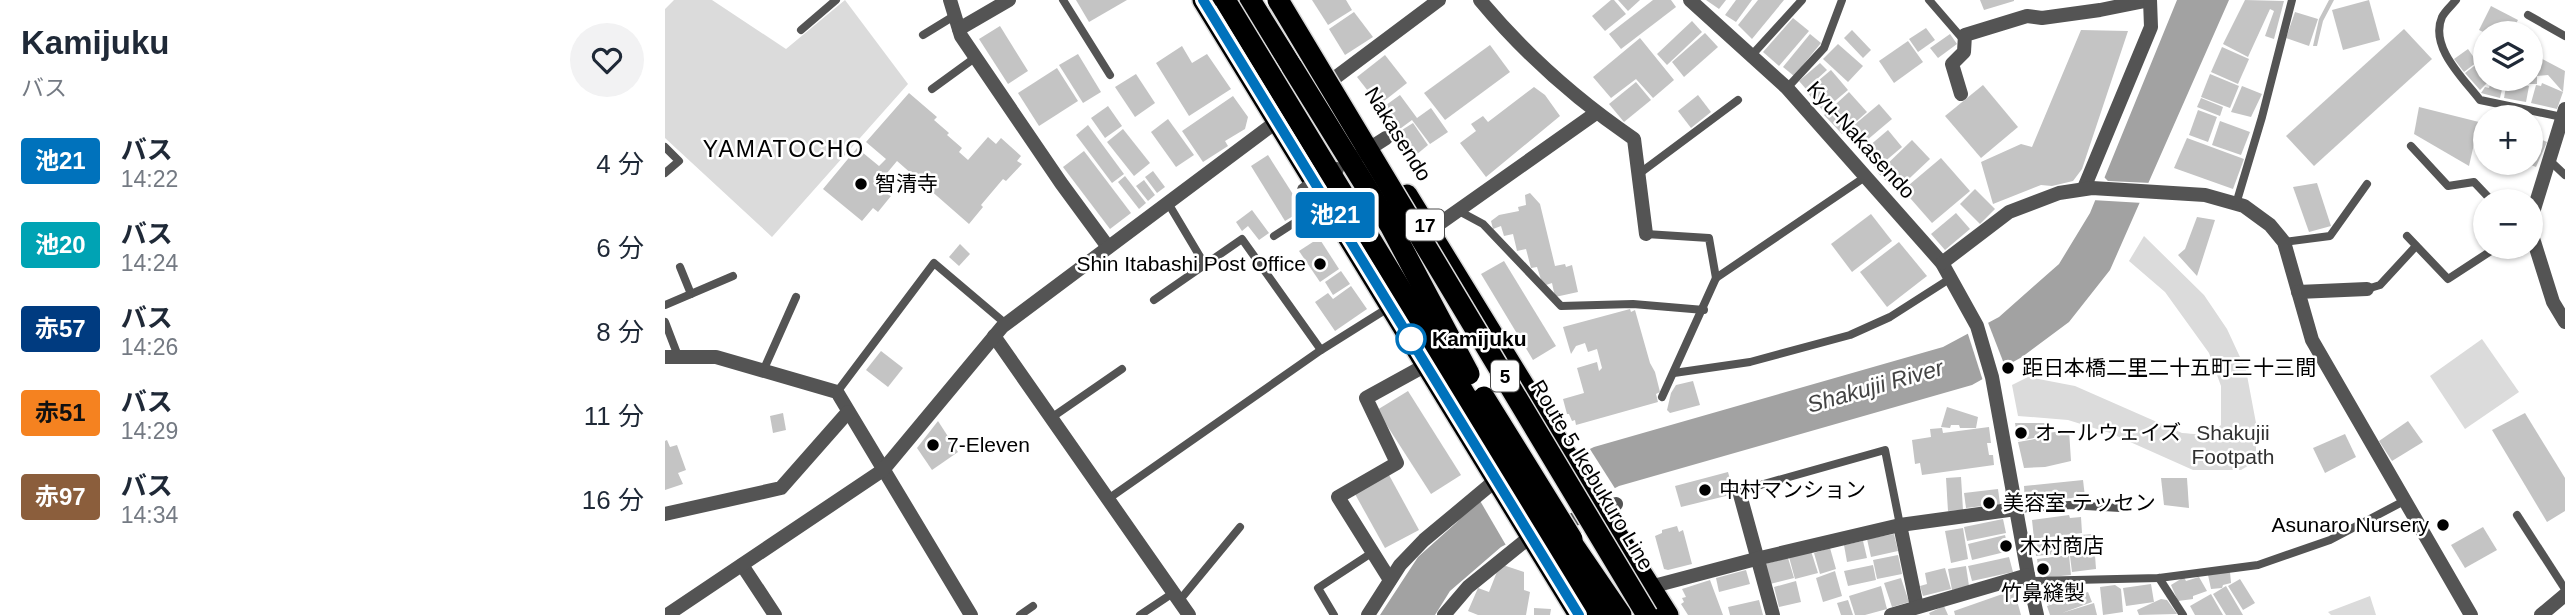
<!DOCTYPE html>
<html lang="ja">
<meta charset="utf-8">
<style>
:root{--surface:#fff;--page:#f2f2f3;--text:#1f2937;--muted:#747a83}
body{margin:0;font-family:Arial,"Noto Sans JP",sans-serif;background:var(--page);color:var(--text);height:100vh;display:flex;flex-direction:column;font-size:26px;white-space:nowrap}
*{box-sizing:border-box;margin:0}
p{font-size:23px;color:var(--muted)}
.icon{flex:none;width:38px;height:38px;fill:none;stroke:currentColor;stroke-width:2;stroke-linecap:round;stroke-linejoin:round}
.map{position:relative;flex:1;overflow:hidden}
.details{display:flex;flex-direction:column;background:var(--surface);width:665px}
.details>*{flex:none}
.badge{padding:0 14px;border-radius:5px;font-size:24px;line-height:46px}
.controls{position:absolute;left:1808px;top:21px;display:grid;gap:14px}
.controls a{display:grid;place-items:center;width:70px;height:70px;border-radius:50%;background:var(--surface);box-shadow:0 2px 5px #0004;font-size:35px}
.map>.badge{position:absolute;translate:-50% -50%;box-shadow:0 0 0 4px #fff}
.round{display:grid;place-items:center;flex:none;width:74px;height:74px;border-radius:37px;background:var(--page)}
.head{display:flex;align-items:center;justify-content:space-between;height:119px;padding:0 21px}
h1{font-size:33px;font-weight:700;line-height:52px}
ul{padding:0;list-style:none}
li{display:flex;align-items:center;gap:21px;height:84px;padding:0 21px}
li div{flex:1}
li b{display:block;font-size:26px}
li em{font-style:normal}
li .badge{min-width:77px;font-weight:700;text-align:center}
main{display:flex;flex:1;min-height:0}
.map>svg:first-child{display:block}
.green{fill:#dbdbdb}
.water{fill:#a2a2a2}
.pier{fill:#fff}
.building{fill:#c4c4c4}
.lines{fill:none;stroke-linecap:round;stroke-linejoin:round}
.highway-casing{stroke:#dbdbdb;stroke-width:24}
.lane{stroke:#545454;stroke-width:8}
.street{stroke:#545454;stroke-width:14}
.highway{stroke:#000;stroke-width:21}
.highway-bridge-casing{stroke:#dbdbdb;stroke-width:24;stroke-linecap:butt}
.street-bridge{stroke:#545454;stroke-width:14}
.highway-bridge{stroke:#000;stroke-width:21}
.line-casing{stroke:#fff;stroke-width:16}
.line{stroke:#0072bc;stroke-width:10}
.poi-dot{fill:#000;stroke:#fff;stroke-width:2.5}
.stop-dot{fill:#fff;stroke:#0072bc;stroke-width:3.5}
.labels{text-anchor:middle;stroke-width:5;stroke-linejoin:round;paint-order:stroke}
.shield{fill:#fff;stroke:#4c4c4c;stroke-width:2}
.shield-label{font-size:19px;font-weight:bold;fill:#000}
.street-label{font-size:21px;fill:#000;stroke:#fff}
.poi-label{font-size:21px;fill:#000;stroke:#fff;text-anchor:start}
.stop-label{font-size:21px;font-weight:bold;fill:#000;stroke:#fff;text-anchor:start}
.park-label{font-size:21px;fill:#323232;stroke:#fff}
.neighbourhood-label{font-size:23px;letter-spacing:2px;fill:#000;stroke:#fff}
.water-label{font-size:23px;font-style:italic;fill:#434343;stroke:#fff}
</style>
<main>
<section class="details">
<div class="head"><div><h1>Kamijuku</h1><p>バス</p></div><a class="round"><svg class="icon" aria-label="heart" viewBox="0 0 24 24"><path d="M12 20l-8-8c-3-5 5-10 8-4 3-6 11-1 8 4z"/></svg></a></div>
<ul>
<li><span class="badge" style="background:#0072bc;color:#fff">池21</span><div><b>バス</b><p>14:22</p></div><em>4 分</em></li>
<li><span class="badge" style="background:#00a3b4;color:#fff">池20</span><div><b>バス</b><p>14:24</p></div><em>6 分</em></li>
<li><span class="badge" style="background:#003b80;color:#fff">赤57</span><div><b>バス</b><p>14:26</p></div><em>8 分</em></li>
<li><span class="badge" style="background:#f58220;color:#111">赤51</span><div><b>バス</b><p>14:29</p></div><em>11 分</em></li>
<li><span class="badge" style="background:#8b5e3c;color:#fff">赤97</span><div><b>バス</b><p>14:34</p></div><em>16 分</em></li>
</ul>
</section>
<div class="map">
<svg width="1900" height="615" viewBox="0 0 1900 615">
<rect width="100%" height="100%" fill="#fff"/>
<g class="green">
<path d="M9,0h38l74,49 59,-49 63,84 -136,153 -107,-99v-129z"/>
<path d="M1479,236l60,59 23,34 19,41 10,53v38l-15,9h-48l-83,-37 -42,-13 -50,-4 -6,-31 16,-8 47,9 107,47c15,1 28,4 39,-8v-39l-12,-33 -44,-61 -36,-31z"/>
<path d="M1817,339l37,53 -54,37 -35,-53z"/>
<path d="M1705,596l6,19h-45l-3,-3z"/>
</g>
<path class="water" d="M1512,0h52l-119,270 -41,52 -47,35 -50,28 -353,101 -118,61 -51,44 -15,24h-55l38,-58 38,-34 17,-18 121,-58 349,-100 56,-30 60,-53 31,-51z"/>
<g class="pier">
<path d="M1437,175l6,6 43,2 -8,20 -51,-3z"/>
<path d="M1322,320l19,49 -23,12 -16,-50z"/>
<path d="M923,446l28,44 -109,57 -28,-48z"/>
</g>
<g class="building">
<path d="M411,0h51l-38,22z"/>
<path d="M647,0h34l6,10 -24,15z"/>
<path d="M946,0h3l12,14 -21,17 -13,-15z"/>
<path d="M953,0h22l-12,11z"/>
<path d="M988,0h18l5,7 -55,42 -12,-15z"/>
<path d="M1041,0h20l-7,9z"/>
<path d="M1071,0h16l-16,22 -11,-7z"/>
<path d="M1093,0h26l-32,39 -14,-14z"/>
<path d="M1315,0h34v1l-30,9z"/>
<path d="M1580,0l39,1 -10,38 -9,-3 9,-25 -4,-2 -22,48 -25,-13z"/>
<path d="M1664,0h5l-11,21 -6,25h-4l6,-27z"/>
<path d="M1704,0l11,40 -37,10 -11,-40z"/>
<path d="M1826,6l27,14 -7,13h-26l-6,-3z"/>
<path d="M689,12l19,25 -28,18 -16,-26z"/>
<path d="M1630,12l23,7 -9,27 -23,-8z"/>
<path d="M1128,18l16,13 -30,35 -16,-14z"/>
<path d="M1027,21l10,11 -35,33 -10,-11z"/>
<path d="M335,26l28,45 -20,13 -29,-45z"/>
<path d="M1261,28l9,12 -17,12 -9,-13z"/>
<path d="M1739,29l28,30 -118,107 -28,-30z"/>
<path d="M1187,30l19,20 -8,8 -19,-20z"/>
<path d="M1416,30l47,1 -46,138 -9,12 -21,5 -11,-1 -48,19 -12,-42 40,-18 11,3z"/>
<path d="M1040,33l13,14 -34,30 -12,-15z"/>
<path d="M1145,34l11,9 -27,33 -11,-9z"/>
<path d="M1285,34l7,10 -19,14 -8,-10z"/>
<path d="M975,38l34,42 -21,18 -17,-19 -25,19 -18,-21z"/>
<path d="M1243,41l15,21 -29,21 -15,-22z"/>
<path d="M1173,44l25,22 -15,16 -25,-23z"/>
<path d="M825,45l20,27 -65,48 -21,-27z"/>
<path d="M517,46l10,17 15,-9 24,35 -42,27 -33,-53z"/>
<path d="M1557,47l27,12 -11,25 -27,-12z"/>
<path d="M1803,49l9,13 -13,10 -10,-13z"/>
<path d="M413,54l23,38 -18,11 -24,-38z"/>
<path d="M720,55l22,28 -28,22 -22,-28z"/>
<path d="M1870,55l30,16 -2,21 -15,-17 -11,1v8h-8l2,-19z"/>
<path d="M1155,63l7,7 -21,19 -7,-8z"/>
<path d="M1813,63l7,10v6h6l-11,11 -15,-17z"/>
<path d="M392,68l21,33 -39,25 -21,-33z"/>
<path d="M1166,70l17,20 -25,21 -17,-20z"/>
<path d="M471,74l19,29 -20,14 -20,-30z"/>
<path d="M1545,74l29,12 -9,22 -29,-11z"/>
<path d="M1826,81h13l-4,17 -19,-5 4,-6 4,1z"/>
<path d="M1842,81l22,5 -3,16 -22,-4z"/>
<path d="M971,82l15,18 -27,22 -15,-18z"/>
<path d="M1877,83l21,9 -6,17 -26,-6 5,-18 5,1z"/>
<path d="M1318,85l35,42 -37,31 -36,-42z"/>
<path d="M1577,86l20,8 -11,23 -20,-5z"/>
<path d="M869,87l11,8 15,21 -74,61 -26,-34 16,-12 -5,-7 12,-8 5,6z"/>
<path d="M1184,92l18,20 -25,22 -18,-19z"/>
<path d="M244,93l28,24 -3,3 15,13 -2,2 15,13 -3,4 9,8 20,-23 8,7 5,-6 20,18 -4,5 5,3 -16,17 -3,-2 -22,26 2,2 -14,17 -72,-63 -10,12 9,7 -11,12 6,4 -13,16 -5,-4 -11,13 -39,-32 34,-41 22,18 7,-7 -20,-17z"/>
<path d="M735,95l17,23 14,-10 17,24 -18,12 -18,-24 -15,11 -15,-23z"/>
<path d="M1033,95l13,17 -20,16 -13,-17z"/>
<path d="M568,96l15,21 -3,12 -20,12 3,5 -25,16 -21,-31z"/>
<path d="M1536,98l22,9 -3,9 -23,-9z"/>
<path d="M1214,104l13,15 -32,27 -13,-15z"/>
<path d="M443,106l14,20 -17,12 -14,-20z"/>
<path d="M1754,107l60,15 -10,44 -55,-32z"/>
<path d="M1533,110l19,7 -9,25 -19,-7z"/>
<path d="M503,119l26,36 -18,12 -25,-35z"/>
<path d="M1555,121l30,11 -9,23 -29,-10z"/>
<path d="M748,123l15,22 -18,15 -16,-25z"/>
<path d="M423,125l36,49 -12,9 -36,-48z"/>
<path d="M458,129l27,34 -16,13 -27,-34z"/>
<path d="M1223,130l14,17 -26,22 -14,-17z"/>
<path d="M1866,135l16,7 -11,25 -5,-2z"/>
<path d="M1522,138l57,21 -11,30 -59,-21z"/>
<path d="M1247,140l18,19 -34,32 -18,-18z"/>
<path d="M419,151l47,62 -21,16 -47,-62z"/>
<path d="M603,155l35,55 -18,11 -34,-55z"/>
<path d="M1276,158l29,33 -38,32 -29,-33z"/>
<path d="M488,171l12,16 -8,6 -12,-16z"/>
<path d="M460,176l21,27 -7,6 -21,-27z"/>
<path d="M479,180l11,15 -7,6 -12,-15z"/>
<path d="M1652,183l14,43 -22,6 -16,-45z"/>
<path d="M1310,189l20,20 -15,15 -20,-20z"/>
<path d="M865,193l10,11 15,62 10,-2 1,3 6,-2 6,27 -23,5 -3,-14 -9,3 -6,-19 -6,1 -5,-19 -9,2 -4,-17 -9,2 -3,-10 -8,3 -2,-8 8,-6 20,-4 -1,-4 8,-2 -1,-10z"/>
<path d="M587,210l17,23 -10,7 -11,-14 -6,5 -6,-9z"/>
<path d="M1291,213l14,16 -25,21 -14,-16z"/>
<path d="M1206,214l21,27 -40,31 -21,-28z"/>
<path d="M1532,217l18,3 -18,56 -19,-21 7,-6z"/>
<path d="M654,238l20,31 -19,13 -21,-31z"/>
<path d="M1234,242l28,34 -40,31 -27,-35z"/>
<path d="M295,244l10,10 -11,12 -10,-9z"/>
<path d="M839,261l52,85 -23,14 -52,-86z"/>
<path d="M676,271l9,13 -17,11 -8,-13z"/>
<path d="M686,286l16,23 -32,22 -20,-29 13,-9 5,6z"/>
<path d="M965,309l1,3 4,-2 15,53 5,9 5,20 -4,2 2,8 -82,23 -1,-5 -3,1 -3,-7h-2l-4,-15 21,-6 -7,-25 20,-6 2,9 3,-3 -5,-19 -9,3 -3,-9 -9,3 -5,8 -8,-27z"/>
<path d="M216,351l22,17 -15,19 -22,-17z"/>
<path d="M1028,381l7,24 -30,8 -3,-3 4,-17 5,-8z"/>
<path d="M743,391l53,84 -30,19 -54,-84z"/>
<path d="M1282,407l31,10 -2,11h-16l-1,-3h-8l-1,3 -9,-1z"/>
<path d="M118,413l3,17 -13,3 -3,-17z"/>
<path d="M1860,413l40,65v33l-18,11 -55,-92z"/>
<path d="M273,421l20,31 -26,18 -15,-22z"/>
<path d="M1743,421l15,21 -31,19 -13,-20z"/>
<path d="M1350,423h32l2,7 -10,2v5l-21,4z"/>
<path d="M1324,427l2,16h-4l2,12h4l1,10 -72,10 -2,-12 -5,1 -3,-24 19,-3 -1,-8 12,-1 1,5z"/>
<path d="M1404,430l2,31 -26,6 -21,1 -6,-26 23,-4v-4z"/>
<path d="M1680,434l11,23 -31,16 -12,-25z"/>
<path d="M2,440l3,7 7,-2 9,25 -8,3 5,11 -18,6v-49z"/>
<path d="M1063,472l6,22 -53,13 -6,-21z"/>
<path d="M724,475l30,55 -34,18 -30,-54z"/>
<path d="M1296,477l2,33 -15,1 -2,-33z"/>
<path d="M1496,478h26l2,30 -25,-3z"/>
<path d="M1418,480l2,17 -60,5 -1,-16z"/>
<path d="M1333,489l2,15 -34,4 -2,-15z"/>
<path d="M1404,515l1,3 11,-1 1,16 -48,6 -2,-19z"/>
<path d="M1338,519l3,14 -39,8 -3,-14z"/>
<path d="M1012,526l2,6 4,-2 9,34 -24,6 -4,-1 -9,-33 7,-3v-3z"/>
<path d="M1818,527l14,23 -32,18 -14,-23z"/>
<path d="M1298,528l5,31 -17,4 -6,-32z"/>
<path d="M1229,534l4,17 -27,6 -4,-18z"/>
<path d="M1428,534l1,16 -25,2 -1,-16z"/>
<path d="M1340,535l4,16 -37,9 -4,-16z"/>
<path d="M1399,537l1,16 -29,3 -1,-15z"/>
<path d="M1198,541l4,17 -20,4 -3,-17z"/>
<path d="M1165,548l6,21 -16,5 -6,-21z"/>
<path d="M1146,551l7,22 -23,6 -6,-22z"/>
<path d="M1233,555l4,19 -25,5 -4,-19z"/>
<path d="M1404,555l2,20 -31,3 -3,-19z"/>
<path d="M1430,555l1,14 -24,3 -2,-16z"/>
<path d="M1344,557l4,15 -41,9 -4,-15z"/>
<path d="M1123,558l6,20 -24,6 -5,-20z"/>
<path d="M835,564l24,8v18l6,2 -4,23h-48l-10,-4 10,-23 11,4z"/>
<path d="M1208,565l3,15 -28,6 -4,-15z"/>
<path d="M1301,566l3,20 -17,4 -4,-21z"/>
<path d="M1280,568l6,21 -28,7 -3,-10 7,-2 -2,-11z"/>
<path d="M1081,570l4,14 -31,8 -3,-14z"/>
<path d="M1170,571l7,25 -19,6 -7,-24z"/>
<path d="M1565,572l1,11 -8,2 -1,3 -11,1 -3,-14z"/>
<path d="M1519,577l2,4 13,-4 8,14 -14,5v3l-15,2 -7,-16z"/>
<path d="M1236,578l8,24 -17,5 -8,-24z"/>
<path d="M1575,579l15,24 -12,7 -15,-24z"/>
<path d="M1045,580l13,35h-35l-7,-11 3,-2 -2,-4 4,-1 -4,-8z"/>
<path d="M1131,581l5,21 -22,5 -5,-20z"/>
<path d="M1486,584l3,18 -28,4 -3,-18z"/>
<path d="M1450,585l6,4 2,23 -20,3 -3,-28z"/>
<path d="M1216,586l6,23 -22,6h-10l-6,-19z"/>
<path d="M1561,586l17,29h-17l-13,-21z"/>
<path d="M1412,588l2,7 9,-3 4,10 -30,11 32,-10 3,12h-47l-3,-9 23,-8 -22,7 -4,-15z"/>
<path d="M1349,590l7,25h-66l-1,-4z"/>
<path d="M1546,594l12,21h-28l-5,-9z"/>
<path d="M1496,599l6,1 10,14 -38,1 -2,-5z"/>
<path d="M1094,600l4,15h-33l-2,-8z"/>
<path d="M1183,600l5,15h-12l-4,-12z"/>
<path d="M1279,606l4,9h-18l-1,-2z"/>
<path d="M869,608l17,1 -1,6h-16z"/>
</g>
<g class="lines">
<g class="highway-casing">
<g id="highway">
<path d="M538,0l376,615"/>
<path d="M585,0l42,67"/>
<path d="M742,195l157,256 104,164"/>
</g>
</g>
<g class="lane">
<path d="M398,0l47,75"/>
<path d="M1264,0l32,37 4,-2"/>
<path d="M1791,0c-4,5 -11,11 -14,17 -13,30 22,62 38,83l82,17"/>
<path d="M1863,15l37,21"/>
<path d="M136,30l35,-30"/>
<path d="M258,35l31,-19"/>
<path d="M1086,56l51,-56"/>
<path d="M1122,88l37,-40 18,-48"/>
<path d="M267,89l44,-32"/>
<path d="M1746,146l37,40 26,-4 18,19"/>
<path d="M0,147l14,14 -14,12"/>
<path d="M1884,160l16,15"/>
<path d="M975,173l98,-73"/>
<path d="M503,203l37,62"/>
<path d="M1571,204l26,-87 30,-117"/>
<path d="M792,210l26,14 78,82 72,-2 71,6"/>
<path d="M981,234l63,4 7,40"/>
<path d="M609,236l51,-33"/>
<path d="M1742,236l41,43 49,-32"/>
<path d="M1619,242l46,-6 37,-52"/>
<path d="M15,267l11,27"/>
<path d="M1702,289l13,-4 36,-39"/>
<path d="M489,300l88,-61 79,111"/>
<path d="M0,305l68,-29"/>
<path d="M0,322l13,34"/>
<path d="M98,371l33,-74"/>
<path d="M1009,373l76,-11 100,-27 40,-18 61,-39"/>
<path d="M172,392l97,-129 72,61"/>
<path d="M997,397l54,-119 149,-101"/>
<path d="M386,418l71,-49"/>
<path d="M1074,491l146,-41 15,75"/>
<path d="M443,499l213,-149 67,-42"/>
<path d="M1351,509l53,-4 51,3"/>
<path d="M1852,515l48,74"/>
<path d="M1494,578l24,37"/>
<path d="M1364,581l130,-3 99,-13 72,-25 76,-40"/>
<path d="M514,601l61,-74"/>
<path d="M355,615l13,-9"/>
<path d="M475,615l33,-22"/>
<path d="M669,615l-16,-27 55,-36"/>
</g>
<g class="street">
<path d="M285,0l11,36 100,147 47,64"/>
<path d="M815,0c44,53 97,100 154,139l12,95"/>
<path d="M1025,0l97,88 155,175 35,63 15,51 36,198 9,40"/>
<path d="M294,29l50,-29"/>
<path d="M1296,94l-9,-30 12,-12 1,-17 62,-19 15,2 58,-8 50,-10"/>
<path d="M1419,188l67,-161 -1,-27"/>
<path d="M1866,219l34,-110"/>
<path d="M764,231l167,-118"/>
<path d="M1866,232l22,70 12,20"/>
<path d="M1277,263l67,-51 50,-19 33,-5 113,7 39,11 26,19 14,17 28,98 159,275"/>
<path d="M1633,292l69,-3"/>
<path d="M329,336l195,279"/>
<path d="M0,357h51l121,35 134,223"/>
<path d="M1074,491l34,124"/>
<path d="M0,514l116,-26 67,-76"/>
<path d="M1235,525l17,82"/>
<path d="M891,526l60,-22"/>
<path d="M77,565l33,50"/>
<path d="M725,580l-52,-83 59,-34 -31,-65 60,-33"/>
<path d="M985,587l106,-28 144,-34 116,-16"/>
<path d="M2,615l216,-145 119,-143 437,-327"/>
<path d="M703,615l32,-50 24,-25 72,-60"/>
<path d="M779,615l24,-28 63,-51 6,-3"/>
<path d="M1226,615l137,-40"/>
<path d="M1876,615l24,-20"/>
</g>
<use href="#highway" class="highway"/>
<g class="highway-bridge-casing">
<g id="highway-bridge">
<path d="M560,0l374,615"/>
<path d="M613,0l369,615"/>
<path d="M627,67l99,160 78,147"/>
<path d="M819,397l88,142"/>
<path d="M898,530l58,85"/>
</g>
</g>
<g class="street-bridge">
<path d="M696,154l25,-16"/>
<path d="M639,190l33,-21"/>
</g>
<use href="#highway-bridge" class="highway-bridge"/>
</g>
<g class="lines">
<g class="line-casing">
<path id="line" d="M538,0l376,615"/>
</g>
<use href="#line" class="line"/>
</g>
<g class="poi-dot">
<circle cx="196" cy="184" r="7"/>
<circle cx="655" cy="264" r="7"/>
<circle cx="1343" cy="368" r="7"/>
<circle cx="1356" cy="433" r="7"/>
<circle cx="268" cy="445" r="7"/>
<circle cx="1040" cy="490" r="7"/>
<circle cx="1324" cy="503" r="7"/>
<circle cx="1778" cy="525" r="7"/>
<circle cx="1341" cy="546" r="7"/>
<circle cx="1378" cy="569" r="7"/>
</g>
<circle class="stop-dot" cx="746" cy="339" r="14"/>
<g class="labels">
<g class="shield">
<rect x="741" y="209.5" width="38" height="31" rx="5"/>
<rect x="826" y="360.5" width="28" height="31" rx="5"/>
</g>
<g class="shield-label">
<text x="760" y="232">17</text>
<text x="840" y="383">5</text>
</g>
<g class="street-label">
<text transform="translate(733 134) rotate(58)" y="7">Nakasendo</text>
<text transform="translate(1196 140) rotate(48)" y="7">Kyu-Nakasendo</text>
<text transform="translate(927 475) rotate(59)" y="7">Route 5 Ikebukuro Line</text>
</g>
<g class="poi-label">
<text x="210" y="191">智清寺</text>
<text x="641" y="271" text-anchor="end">Shin Itabashi Post Office</text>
<text x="1357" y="375">距日本橋二里二十五町三十三間</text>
<text x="1370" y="440">オールウェイズ</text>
<text x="282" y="452">7-Eleven</text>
<text x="1054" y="497">中村マンション</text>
<text x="1338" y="510">美容室 テッセン</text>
<text x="1764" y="532" text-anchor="end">Asunaro Nursery</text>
<text x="1355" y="553">木村商店</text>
<text x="1378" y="600" text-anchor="middle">竹鼻縫製</text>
</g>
<g class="stop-label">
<text x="767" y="346">Kamijuku</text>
</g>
<g class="park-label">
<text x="1568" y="440">Shakujii<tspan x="1568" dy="24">Footpath</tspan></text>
</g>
<g class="neighbourhood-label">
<text x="119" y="157">YAMATOCHO</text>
</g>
<g class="water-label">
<text transform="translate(1210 386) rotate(-16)" y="8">Shakujii River</text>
</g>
</g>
</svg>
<div class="controls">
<a><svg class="icon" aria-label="layers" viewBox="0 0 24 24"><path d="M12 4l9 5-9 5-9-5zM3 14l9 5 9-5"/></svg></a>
<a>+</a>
<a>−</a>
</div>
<b class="badge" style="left:670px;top:215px;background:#0072bc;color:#fff">池21</b>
</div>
</main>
